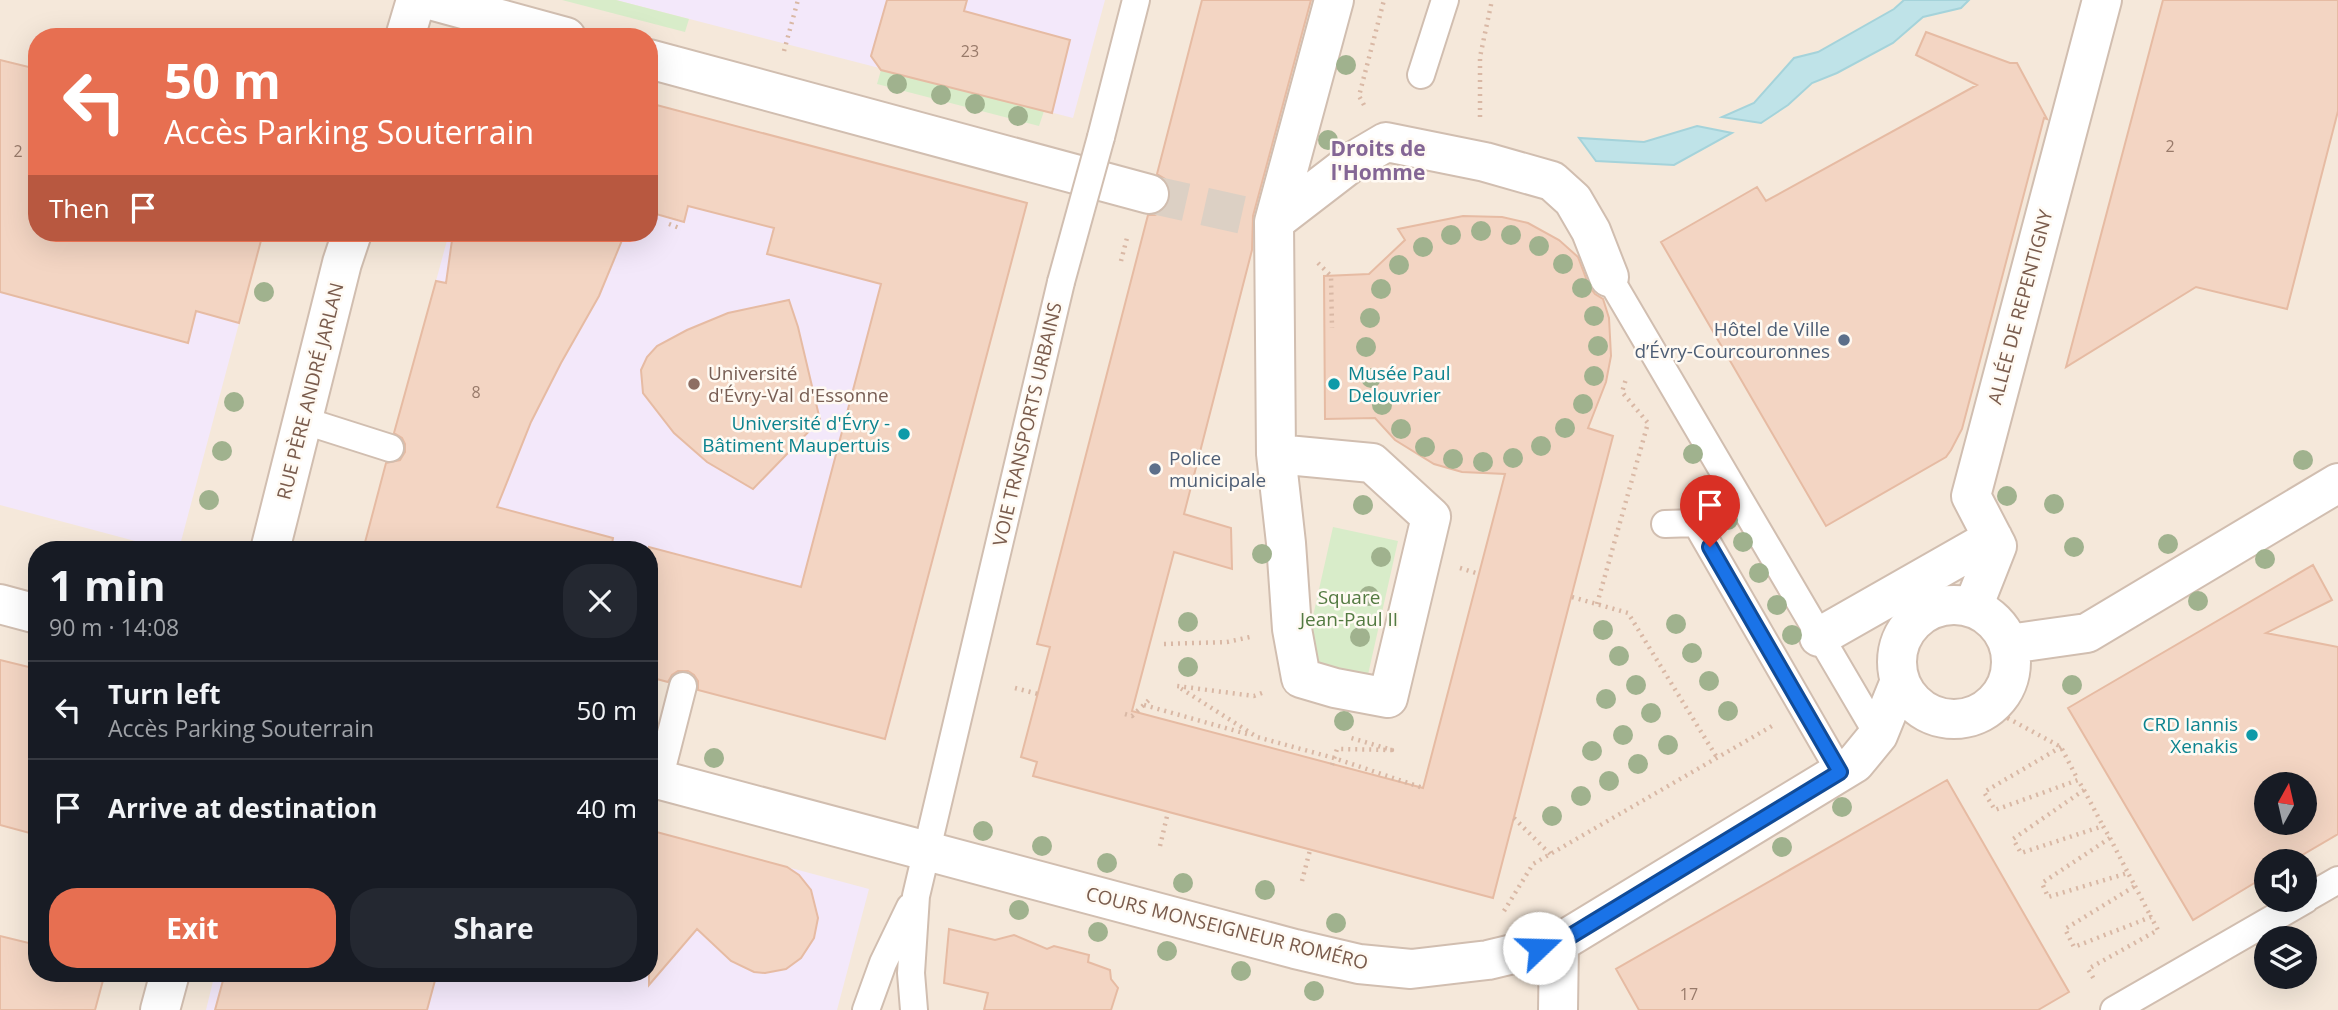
<!DOCTYPE html>
<meta charset="utf-8">
<style>
body{margin:0;font-family:"Open Sans",sans-serif;background:#242831;color:#f1f3f6;height:100vh;display:flex;flex-direction:column;font-size:26px;white-space:nowrap}
*{box-sizing:border-box;margin:0}
p{font-size:23px;color:#9ea1a6}
.icon{flex:none;width:38px;height:38px;fill:none;stroke:currentColor;stroke-width:2;stroke-linecap:round;stroke-linejoin:round}
.map{position:relative;flex:1;overflow:hidden}
.details{position:absolute;left:28px;top:541px;width:630px;height:441px;display:flex;flex-direction:column;background:#171b24;border-radius:28px;box-shadow:0 7px 28px #0002}
.details>*{flex:none}
.hud{position:absolute;left:28px;top:28px;width:630px;height:214px;border-radius:28px;box-shadow:0 7px 28px #0002;background:#e76f51;color:#fff;overflow:hidden}
.needle{width:46px;rotate:8deg}
.tools{position:absolute;left:2254px;top:772px;display:grid;gap:14px}
.tools a{display:grid;place-items:center;width:63px;height:63px;border-radius:50%;background:#171b24;box-shadow:0 7px 28px #0002;font-size:35px}
.pin{position:absolute;display:grid;place-items:center;width:60px;height:60px;color:#fff;margin:-72px -30px;border-radius:50% 50% 50% 0;rotate:-45deg;box-shadow:0 0 7px #0007}
.pin .icon{rotate:45deg}
.me{position:absolute;width:77px;margin:-38px;rotate:69deg;stroke-linejoin:round;filter:drop-shadow(0 0 5px #0008)}
.turn{display:flex;align-items:center;gap:24px;height:147px;padding:0 21px;font-size:32px}
.turn .icon{width:91px;height:91px;stroke-width:2.5}
.turn b{display:block;font-size:49px;line-height:60px}
.then{display:flex;align-items:center;height:66px;padding:0 21px;background:#0003;gap:14px;font-size:26px}
.round{display:grid;place-items:center;flex:none;width:74px;height:74px;border-radius:28px;background:#242831}
.head{display:flex;align-items:center;justify-content:space-between;height:119px;padding:0 21px}
h1{font-size:42px;font-weight:700;line-height:52px}
.primary-button{display:flex;gap:14px;margin-top:auto;padding:14px 21px}
.primary-button a{flex:1;height:80px;border-radius:28px;background:#e76f51;color:#fff;font-size:28px;font-weight:700;line-height:80px;text-align:center}
.primary-button a+a{background:#242831;color:#f1f3f6}
ul{padding:0;list-style:none}
li{display:flex;align-items:center;gap:21px;height:98px;padding:0 21px;border-top:2px solid #363941}
li div{flex:1}
li b{display:block;font-size:26px}
li em{font-style:normal}
.map>svg:first-child{display:block}
.residential{fill:#f5e8da;fill-rule:evenodd}
.education{fill:#f3e8fa}
.green{fill:#d8ecc9}
.water{fill:#bfe3e8;stroke:#a5d3da;stroke-width:2}
.building{fill:#f3d5c3;stroke:#e6bba3;stroke-width:2;fill-rule:evenodd}
.lines{fill:none;stroke-linecap:round;stroke-linejoin:round}
.pedestrian-tunnel{stroke:#dcd0c4;stroke-width:38;stroke-dasharray:38 19;stroke-linecap:butt}
.service-casing{stroke:#d1beb0;stroke-width:30}
.pedestrian-casing{stroke:#d1beb0;stroke-width:42}
.minor-casing{stroke:#d1beb0;stroke-width:42}
.path{stroke:#d9b8a5;stroke-width:4.5;stroke-dasharray:2 5;stroke-linecap:butt}
.service{stroke:#fff;stroke-width:26}
.pedestrian{stroke:#fff;stroke-width:38}
.minor{stroke:#fff;stroke-width:38}
.service-bridge-casing{stroke:#d1beb0;stroke-width:30;stroke-linecap:butt}
.service-bridge{stroke:#fff;stroke-width:26}
.tree{fill:#a0b28e}
.route-casing{stroke:#114b97;stroke-width:18}
.route{stroke:#1a73e8;stroke-width:12}
.service-dot{fill:#5c6f8a;stroke:#fffaf3;stroke-width:2.5}
.education-dot{fill:#8d6e63;stroke:#fffaf3;stroke-width:2.5}
.culture-dot{fill:#0f9aa8;stroke:#fffaf3;stroke-width:2.5}
.labels{text-anchor:middle;stroke-width:5;stroke-linejoin:round;paint-order:stroke}
.number-label{font-size:16px;fill:#987a6a}
.street-label{font-size:19px;fill:#7a5c4d;stroke:#fffaf3}
.service-label{font-size:19px;fill:#4e5e75;stroke:#fffaf3;text-anchor:end}
.education-label{font-size:19px;fill:#785e54;stroke:#fffaf3;text-anchor:start}
.culture-label{font-size:19px;fill:#0d838f;stroke:#fffaf3;text-anchor:end}
.park-label{font-size:19px;fill:#537a41;stroke:#fffaf3}
.neighbourhood-label{font-size:21px;font-weight:bold;fill:#846695;stroke:#fffaf3}
</style>
<div class="map">
<svg width="2338" height="1010" viewBox="0 0 2338 1010">
<rect width="100%" height="100%" fill="#fdf6ec"/>
<path class="residential" d="M 0,0 L 2338,0 L 2338,1010 L 0,1010 ZM 37,37 L 649,37 L 649,233 L 37,233 ZM 37,550 L 649,550 L 649,973 L 37,973 ZM 2266,784 L 2305,784 L 2305,822 L 2266,822 ZM 2266,861 L 2305,861 L 2305,900 L 2266,900 ZM 2266,938 L 2305,938 L 2305,976 L 2266,976 Z"/>
<path class="education" d="M 616,0 L 1105,0 L 1073,118 Z
M 0,60 L 37,69 L 37,233 L 263,233 L 179,549 L 165,549 L 0,505 Z
M 649,103 L 1027,203 L 886,739 L 649,677 L 649,550 L 363,550 L 449,233 L 649,233 Z
M 649,830 L 869,889 L 837,1010 L 206,1010 L 215,973 L 649,973 Z"/>
<path class="green" d="M 562,0 L 616,0 L 689,19 L 685,32 Z
M 881,70 L 1044,111 L 1039,126 L 877,84 Z
M 1333,527 L 1398,541 L 1365,688 L 1300,674 Z"/>
<path class="water" d="M 1904,0 L 1969,0 L 1961,8 L 1923,17 L 1893,43 L 1837,73 L 1812,83 L 1788,105 L 1761,123 L 1722,117 L 1754,103 L 1794,58 L 1818,52 L 1894,9 Z
M 1697,126 L 1732,133 L 1674,165 L 1596,161 L 1579,138 L 1644,142 Z"/>
<path class="building" d="M 887,0 L 967,0 L 964,11 L 1070,40 L 1052,113 L 881,70 L 871,56 Z
M 1202,0 L 1311,0 L 1253,216 L 1252,250 L 1184,514 L 1231,528 L 1232,569 L 1174,552 L 1132,711 L 1423,788 L 1505,474 L 1462,472 L 1434,464 L 1395,440 L 1375,418 L 1325,419 L 1324,276 L 1369,274 L 1405,240 L 1398,229 L 1463,216 L 1502,217 L 1528,223 L 1559,240 L 1578,257 L 1589,286 L 1595,294 L 1603,299 L 1609,318 L 1611,356 L 1606,382 L 1588,428 L 1613,436 L 1493,898 L 1033,776 L 1037,762 L 1021,757 L 1050,647 L 1037,644 L 1148,215 L 1155,215 L 1164,210 L 1170,199 L 1170,188 L 1165,179 L 1157,174 Z
M 2163,0 L 2338,0 L 2338,111 L 2287,309 L 2196,287 L 2066,367 Z
M 1926,32 L 2010,63 L 2017,63 L 2047,119 L 2044,118 L 1962,429 L 1951,450 L 1946,457 L 1826,526 L 1661,242 L 1757,187 L 1766,201 L 1977,85 L 1916,55 Z
M 0,60 L 37,69 L 37,233 L 263,233 L 239,323 L 196,311 L 188,343 L 0,292 Z
M 649,103 L 1027,203 L 885,739 L 698,690 L 698,681 L 694,675 L 688,671 L 678,671 L 672,675 L 668,682 L 649,677 L 649,547 L 801,587 L 881,284 L 767,254 L 774,228 L 688,206 L 684,222 L 649,212 Z
M 453,233 L 625,233 L 599,296 L 561,363 L 531,422 L 497,507 L 613,538 L 611,550 L 363,550 L 386,463 L 400,460 L 405,452 L 405,444 L 402,438 L 394,433 L 436,281 L 446,283 Z
M 789,300 L 798,327 L 820,420 L 753,489 L 707,462 L 674,433 L 643,393 L 641,370 L 647,357 L 657,346 L 687,330 L 728,313 Z
M 2313,565 L 2332,600 L 2266,633 L 2338,647 L 2338,834 L 2292,861 L 2266,861 L 2266,876 L 2193,920 L 2068,708 ZM 2266,784 L 2305,784 L 2305,822 L 2266,822 Z
M 0,660 L 37,669 L 37,835 L 0,825 Z
M 1947,780 L 2069,992 L 2038,1010 L 1639,1010 L 1616,969 Z
M 649,830 L 787,867 L 799,875 L 811,890 L 818,918 L 814,938 L 801,958 L 786,969 L 765,973 L 754,972 L 731,961 L 697,929 L 649,985 Z
M 949,929 L 995,940 L 1014,935 L 1047,949 L 1054,946 L 1089,955 L 1088,962 L 1110,970 L 1111,979 L 1118,988 L 1111,1010 L 984,1010 L 988,993 L 944,983 Z
M 0,936 L 37,945 L 37,973 L 105,973 L 95,1010 L 0,1010 Z
M 225,973 L 437,973 L 427,1010 L 215,1010 Z"/>
<g class="lines">
<path class="pedestrian-tunnel" d="M 1149,194 L 1274,222"/>
<defs>
<path id="service" d="M 1421,75 L 1445,0
M 1101,137 L 1136,0
M 1609,277 L 1878,735
M 302,420 L 390,448
M 1665,524 L 1696,523 L 1840,772
M 659,780 L 683,686
M 2305,899 L 2338,880
M 866,1010 L 883,963 L 910,907
M 914,1010 L 911,973 L 916,896 L 1061,282
M 2114,1010 L 2305,900"/>
<path id="pedestrian" d="M 430,0 L 566,37
M 649,59 L 1149,194
M 1274,222 L 1352,162 L 1386,142 L 1485,162 L 1552,181 L 1573,200 L 1591,231 L 1609,277
M 1276,454 L 1372,463 L 1431,517 L 1388,698 L 1335,688 L 1301,678 L 1292,629 L 1286,543 L 1276,454 L 1274,222 L 1334,0
M 1973,607 L 1997,546 L 1971,496 L 2102,0
M 1819,637 L 1993,538"/>
<path id="minor" d="M 405,37 L 416,0
M 270,550 L 342,263 L 352,233
M 0,604 L 37,614
M1897 662a57 57 0 1 1 114 0a57 57 0 1 1-114 0Z
M 2009,644 L 2087,633 L 2338,483
M 649,777 L 1295,949 L 1359,964 L 1411,969 L 1488,960 L 1559,943 L 1855,763 L 1878,735 L 1900,681
M 160,1010 L 170,973
M 1558,1010 L 1559,943"/>
</defs>
<use href="#service" class="service-casing"/>
<use href="#pedestrian" class="pedestrian-casing"/>
<use href="#minor" class="minor-casing"/>
<path class="path" d="M 784,51 L 798,0
M 1364,105 L 1359,96 L 1384,0
M 1480,117 L 1480,57 L 1492,0
M 669,224 L 682,229
M 1121,261 L 1128,234
M 1318,263 L 1331,276 L 1332,328
M 1460,568 L 1479,574
M 1572,597 L 1628,613 L 1716,756
M 1597,604 L 1648,423 L 1622,392 L 1626,379
M 1164,644 L 1227,642 L 1250,637
M 1015,688 L 1038,694
M 1262,693 L 1254,696 L 1177,686 L 1257,737 L 1334,758 L 1423,788
M 1144,705 L 1247,734
M 1989,708 L 2061,747 L 2078,780
M 1125,714 L 1132,716 L 1151,698
M 2061,747 L 1984,792 L 1995,810 L 2078,780 L 2084,790 L 2013,839 L 2021,853 L 2103,826 L 2110,838 L 2042,883 L 2048,897 L 2128,873 L 2135,886 L 2065,929 L 2074,947 L 2151,917 L 2158,930 L 2088,969 L 2095,981
M 1332,765 L 1337,749 L 1392,750 L 1348,737
M 2084,790 L 2103,826
M 1514,818 L 1550,854
M 2110,838 L 2128,873
M 1160,846 L 1168,812
M 1302,881 L 1310,850
M 2135,886 L 2151,917
M 1504,911 L 1533,864 L 1772,726"/>
<use href="#service" class="service"/>
<use href="#pedestrian" class="pedestrian"/>
<use href="#minor" class="minor"/>
<defs>
<path id="service-bridge" d="M 1061,282 L 1101,137"/>
</defs>
<use href="#service-bridge" class="service-bridge-casing"/>
<use href="#service-bridge" class="service-bridge"/>
</g>
<g class="tree">
<circle cx="1346" cy="65" r="10"/>
<circle cx="897" cy="84" r="10"/>
<circle cx="941" cy="95" r="10"/>
<circle cx="975" cy="104" r="10"/>
<circle cx="1018" cy="116" r="10"/>
<circle cx="1328" cy="140" r="10"/>
<circle cx="1481" cy="231" r="10"/>
<circle cx="1451" cy="235" r="10"/>
<circle cx="1511" cy="235" r="10"/>
<circle cx="1539" cy="246" r="10"/>
<circle cx="1423" cy="247" r="10"/>
<circle cx="1563" cy="264" r="10"/>
<circle cx="1399" cy="265" r="10"/>
<circle cx="1582" cy="288" r="10"/>
<circle cx="1381" cy="289" r="10"/>
<circle cx="264" cy="292" r="10"/>
<circle cx="1594" cy="316" r="10"/>
<circle cx="1370" cy="318" r="10"/>
<circle cx="1598" cy="346" r="10"/>
<circle cx="1366" cy="347" r="10"/>
<circle cx="1594" cy="376" r="10"/>
<circle cx="1371" cy="378" r="10"/>
<circle cx="234" cy="402" r="10"/>
<circle cx="1583" cy="404" r="10"/>
<circle cx="1382" cy="405" r="10"/>
<circle cx="1565" cy="428" r="10"/>
<circle cx="1401" cy="429" r="10"/>
<circle cx="1541" cy="446" r="10"/>
<circle cx="1425" cy="447" r="10"/>
<circle cx="222" cy="451" r="10"/>
<circle cx="1693" cy="454" r="10"/>
<circle cx="1513" cy="458" r="10"/>
<circle cx="1453" cy="459" r="10"/>
<circle cx="2303" cy="460" r="10"/>
<circle cx="1483" cy="462" r="10"/>
<circle cx="1708" cy="485" r="10"/>
<circle cx="2007" cy="496" r="10"/>
<circle cx="209" cy="500" r="10"/>
<circle cx="2054" cy="504" r="10"/>
<circle cx="1363" cy="505" r="10"/>
<circle cx="1728" cy="520" r="10"/>
<circle cx="1743" cy="542" r="10"/>
<circle cx="2168" cy="544" r="10"/>
<circle cx="2074" cy="547" r="10"/>
<circle cx="1262" cy="554" r="10"/>
<circle cx="1381" cy="557" r="10"/>
<circle cx="2265" cy="559" r="10"/>
<circle cx="1759" cy="573" r="10"/>
<circle cx="1369" cy="596" r="10"/>
<circle cx="2198" cy="601" r="10"/>
<circle cx="1777" cy="605" r="10"/>
<circle cx="1188" cy="622" r="10"/>
<circle cx="1676" cy="624" r="10"/>
<circle cx="1603" cy="630" r="10"/>
<circle cx="1792" cy="635" r="10"/>
<circle cx="1360" cy="637" r="10"/>
<circle cx="1692" cy="653" r="10"/>
<circle cx="1619" cy="656" r="10"/>
<circle cx="1188" cy="667" r="10"/>
<circle cx="1709" cy="681" r="10"/>
<circle cx="1636" cy="685" r="10"/>
<circle cx="2072" cy="685" r="10"/>
<circle cx="1606" cy="699" r="10"/>
<circle cx="1728" cy="711" r="10"/>
<circle cx="1651" cy="713" r="10"/>
<circle cx="1344" cy="721" r="10"/>
<circle cx="1623" cy="735" r="10"/>
<circle cx="1668" cy="745" r="10"/>
<circle cx="1592" cy="751" r="10"/>
<circle cx="714" cy="758" r="10"/>
<circle cx="1638" cy="764" r="10"/>
<circle cx="1609" cy="781" r="10"/>
<circle cx="1581" cy="796" r="10"/>
<circle cx="1842" cy="807" r="10"/>
<circle cx="1552" cy="816" r="10"/>
<circle cx="983" cy="831" r="10"/>
<circle cx="1042" cy="846" r="10"/>
<circle cx="1782" cy="847" r="10"/>
<circle cx="1107" cy="863" r="10"/>
<circle cx="1183" cy="883" r="10"/>
<circle cx="1265" cy="890" r="10"/>
<circle cx="1019" cy="910" r="10"/>
<circle cx="1336" cy="923" r="10"/>
<circle cx="1098" cy="932" r="10"/>
<circle cx="1167" cy="951" r="10"/>
<circle cx="1241" cy="971" r="10"/>
<circle cx="1314" cy="991" r="10"/>
</g>
<g class="lines">
<defs>
<path id="route" d="M 1539,948 L 1559,943 L 1840,772 L 1710,547"/>
</defs>
<use href="#route" class="route-casing"/>
<use href="#route" class="route"/>
</g>
<g class="service-dot">
<circle cx="1844" cy="340" r="7"/>
<circle cx="1155" cy="469" r="7"/>
</g>
<circle class="education-dot" cx="694" cy="384" r="7"/>
<g class="culture-dot">
<circle cx="1334" cy="384" r="7"/>
<circle cx="904" cy="434" r="7"/>
<circle cx="2252" cy="735" r="7"/>
</g>
<g class="labels">
<g class="number-label">
<text x="970" y="57">23</text>
<text x="2170" y="152">2</text>
<text x="18" y="157">2</text>
<text x="476" y="398">8</text>
<text x="1689" y="1000">17</text>
</g>
<g class="street-label">
<text transform="translate(2020 307) rotate(-75)" y="7">ALLÉE DE REPENTIGNY</text>
<text transform="translate(310 391) rotate(-76)" y="7">RUE PÈRE ANDRÉ JARLAN</text>
<text transform="translate(1027 424) rotate(-77)" y="7">VOIE TRANSPORTS URBAINS</text>
<text transform="translate(1227 928) rotate(14)" y="7">COURS MONSEIGNEUR ROMÉRO</text>
</g>
<g class="service-label">
<text x="1830" y="336">Hôtel de Ville<tspan x="1830" dy="22">d’Évry-Courcouronnes</tspan></text>
<text x="1169" y="465" text-anchor="start">Police<tspan x="1169" dy="22">municipale</tspan></text>
</g>
<g class="education-label">
<text x="708" y="380">Université<tspan x="708" dy="22">d'Évry-Val d'Essonne</tspan></text>
</g>
<g class="culture-label">
<text x="1348" y="380" text-anchor="start">Musée Paul<tspan x="1348" dy="22">Delouvrier</tspan></text>
<text x="890" y="430">Université d'Évry -<tspan x="890" dy="22">Bâtiment Maupertuis</tspan></text>
<text x="2238" y="731">CRD Iannis<tspan x="2238" dy="22">Xenakis</tspan></text>
</g>
<g class="park-label">
<text x="1349" y="604">Square<tspan x="1349" dy="22">Jean-Paul II</tspan></text>
</g>
<g class="neighbourhood-label">
<text x="1378" y="156">Droits de<tspan x="1378" dy="24">l'Homme</tspan></text>
</g>
</g>
</svg>
<div class="tools">
<a><svg class="needle" viewBox="-14 -14 28 28"><path d="M0-13l5 13h-10z" fill="#e53935"/><path d="M0 13l5-13h-10z" fill="#9ea1a6"/></svg></a>
<a><svg class="icon" aria-label="sound" viewBox="0 0 24 24"><path d="M4 9h4l5-4v14l-5-4H4zM17 9q2 3 0 6"/></svg></a>
<a><svg class="icon" aria-label="layers" viewBox="0 0 24 24"><path d="M12 4l9 5-9 5-9-5zM3 14l9 5 9-5"/></svg></a>
</div>
<div class="pin" style="left:1710px;top:547px;background:#d93025"><svg class="icon" aria-label="arrive" viewBox="0 0 24 24"><path d="M6 21V4h12l-3 4 3 4H6"/></svg></div>
<svg class="me" style="left:1539px;top:948px" viewBox="-20 -20 40 40"><circle r="19" fill="#fff"/><path d="M0-13L10 11 0 6-10 11z" fill="#1a73e8"/></svg>
<div class="hud">
<div class="turn"><svg class="icon" aria-label="left" viewBox="0 0 24 24"><path d="M17 20v-9H6M10 6l-5 5 5 5"/></svg><div><b>50 m</b>Accès Parking Souterrain</div></div>
<div class="then">Then<svg class="icon" aria-label="arrive" viewBox="0 0 24 24"><path d="M6 21V4h12l-3 4 3 4H6"/></svg></div>
</div>
<section class="details">
<div class="head"><div><h1>1 min</h1><p>90 m · 14:08</p></div><a class="round"><svg class="icon" aria-label="close" viewBox="0 0 24 24"><path d="M6 6l12 12M18 6L6 18"/></svg></a></div>
<ul>
<li><svg class="icon" aria-label="left" viewBox="0 0 24 24"><path d="M17 20v-9H6M10 6l-5 5 5 5"/></svg><div><b>Turn left</b><p>Accès Parking Souterrain</p></div><em>50 m</em></li>
<li><svg class="icon" aria-label="arrive" viewBox="0 0 24 24"><path d="M6 21V4h12l-3 4 3 4H6"/></svg><div><b>Arrive at destination</b></div><em>40 m</em></li>
</ul>
<div class="primary-button"><a>Exit</a><a>Share</a></div>
</section>
</div>
